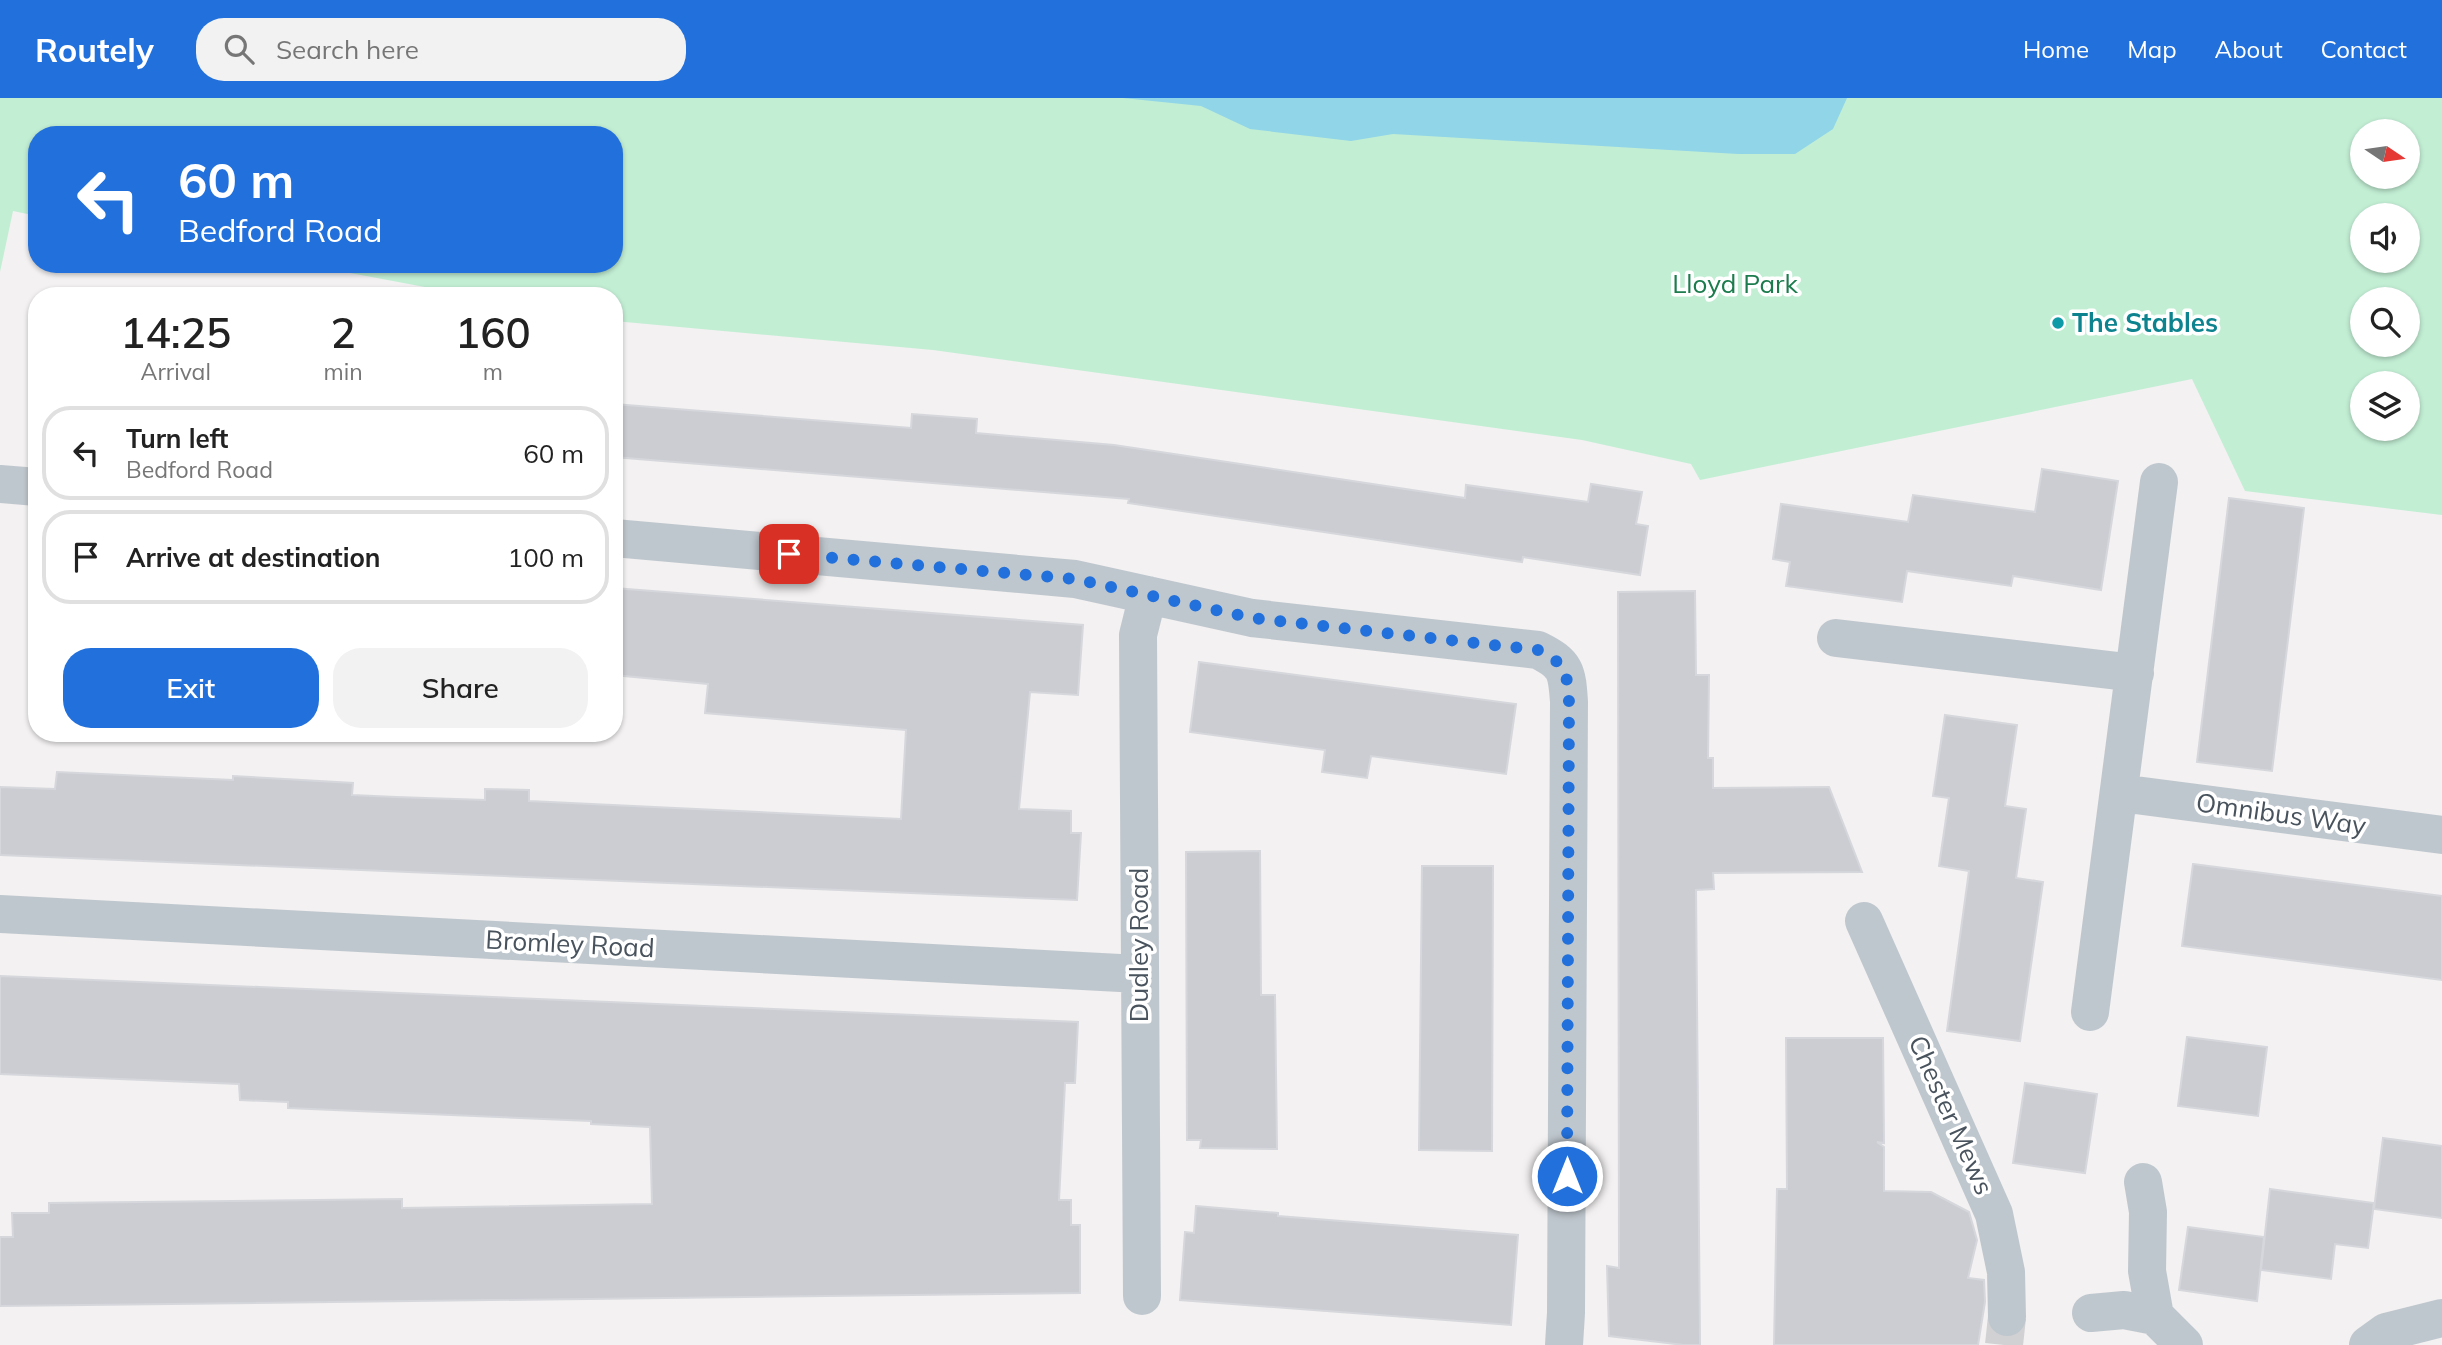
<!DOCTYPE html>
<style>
body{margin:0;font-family:Mulish,sans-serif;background:#f2f2f2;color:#222;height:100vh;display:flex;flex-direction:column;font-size:26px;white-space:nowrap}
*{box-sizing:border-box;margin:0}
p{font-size:23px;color:#767676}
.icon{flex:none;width:38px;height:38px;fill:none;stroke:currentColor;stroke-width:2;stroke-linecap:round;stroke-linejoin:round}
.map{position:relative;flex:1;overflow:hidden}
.side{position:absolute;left:28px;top:189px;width:595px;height:455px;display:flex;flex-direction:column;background:#fff;border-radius:28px;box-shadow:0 2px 5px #0004}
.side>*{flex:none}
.top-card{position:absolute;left:28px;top:28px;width:595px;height:147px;border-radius:28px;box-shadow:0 2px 5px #0004;background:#2270db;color:#fff;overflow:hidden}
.needle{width:46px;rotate:103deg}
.controls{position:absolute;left:2350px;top:21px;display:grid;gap:14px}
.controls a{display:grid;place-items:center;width:70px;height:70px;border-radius:50%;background:#fff;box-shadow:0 2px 5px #0004;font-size:35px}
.pin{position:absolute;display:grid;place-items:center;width:60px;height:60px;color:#fff;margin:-30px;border-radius:14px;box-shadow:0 4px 10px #0006}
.me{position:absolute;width:77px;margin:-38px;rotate:0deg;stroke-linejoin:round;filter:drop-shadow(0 0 5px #0008)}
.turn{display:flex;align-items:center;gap:24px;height:147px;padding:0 35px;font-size:32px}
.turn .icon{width:91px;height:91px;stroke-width:2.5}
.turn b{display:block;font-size:49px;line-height:60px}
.eta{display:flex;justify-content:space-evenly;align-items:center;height:119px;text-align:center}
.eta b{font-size:42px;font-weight:600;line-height:49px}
.action{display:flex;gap:14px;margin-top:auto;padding:14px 35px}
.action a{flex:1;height:80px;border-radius:28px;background:#2270db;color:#fff;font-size:28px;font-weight:600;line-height:80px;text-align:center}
.action a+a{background:#f2f2f2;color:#222}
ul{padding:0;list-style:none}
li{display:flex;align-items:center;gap:21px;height:94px;margin:0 14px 10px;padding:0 21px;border:4px solid #e0e0e0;border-radius:28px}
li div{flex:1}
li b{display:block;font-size:26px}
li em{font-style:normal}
header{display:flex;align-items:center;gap:42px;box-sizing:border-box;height:98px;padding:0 35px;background:#2270db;color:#fff}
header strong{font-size:33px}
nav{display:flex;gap:38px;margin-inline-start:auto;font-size:24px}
.search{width:490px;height:63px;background:#f2f2f2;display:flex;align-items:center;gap:18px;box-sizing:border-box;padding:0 24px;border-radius:28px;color:#767676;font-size:26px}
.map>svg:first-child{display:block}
.green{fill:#c2eed4;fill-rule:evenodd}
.water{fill:#91d5e8}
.building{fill:#cbcdd3;stroke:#d5d7dc;stroke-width:2}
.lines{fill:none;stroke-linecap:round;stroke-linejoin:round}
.minor-tunnel{stroke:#d1d1d3;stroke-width:38;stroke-dasharray:38 19;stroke-linecap:butt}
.minor{stroke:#bfc7ce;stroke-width:38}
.route{stroke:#2270db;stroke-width:12;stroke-dasharray:0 21.6}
.culture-dot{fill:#0f9aa8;stroke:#fff;stroke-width:2.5}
.labels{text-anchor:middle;stroke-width:7;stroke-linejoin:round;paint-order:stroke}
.park-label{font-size:26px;fill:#1c7c4e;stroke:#fff}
.culture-label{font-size:26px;font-weight:bold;fill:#0d838f;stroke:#fff;text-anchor:start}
.street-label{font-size:26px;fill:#49535d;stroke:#fff}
</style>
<header>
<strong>Routely</strong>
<div class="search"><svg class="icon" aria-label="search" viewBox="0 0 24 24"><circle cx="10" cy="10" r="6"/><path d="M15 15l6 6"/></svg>Search here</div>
<nav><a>Home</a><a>Map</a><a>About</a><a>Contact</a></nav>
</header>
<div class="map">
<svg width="2442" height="1247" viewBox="0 0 2442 1247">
<rect width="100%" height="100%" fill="#f3f1f1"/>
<path class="green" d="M 0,0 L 2442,0 L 2442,417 L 2245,393 L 2192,281 L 1700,382 L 1691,366 L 1582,342 L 933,252 L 614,223 L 614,198 L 473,198 L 302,166 L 614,166 L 614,37 L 37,37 L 37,118 L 13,113 L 0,174 ZM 2362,33 L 2408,33 L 2408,79 L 2362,79 ZM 2362,117 L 2408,117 L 2408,163 L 2362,163 ZM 2362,201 L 2408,201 L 2408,247 L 2362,247 ZM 2362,285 L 2408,285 L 2408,331 L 2362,331 Z"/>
<path class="water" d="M 1123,0 L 1847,0 L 1833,31 L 1795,56 L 1738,56 L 1393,36 L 1351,43 L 1250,31 L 1201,8 Z"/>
<path class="building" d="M 614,306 L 911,330 L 912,316 L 977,321 L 976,335 L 1114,347 L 1465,400 L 1466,387 L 1588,404 L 1591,386 L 1642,394 L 1636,426 L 1648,428 L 1640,477 L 1523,459 L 1522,464 L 1391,444 L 1128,405 L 1129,401 L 614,359 Z
M 2042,371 L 2118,383 L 2101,492 L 2013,478 L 2011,488 L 1907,473 L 1902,504 L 1786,488 L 1790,464 L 1773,461 L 1781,406 L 1908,424 L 1913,397 L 2035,414 Z
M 2229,400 L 2304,410 L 2272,673 L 2197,664 Z
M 614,490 L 1083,527 L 1078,597 L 1030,594 L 1019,711 L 1071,713 L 1071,735 L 1081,735 L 1077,802 L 0,757 L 0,689 L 55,691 L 57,674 L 233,682 L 233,678 L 353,685 L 352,697 L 396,699 L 485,702 L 485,691 L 529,692 L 529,703 L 901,721 L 906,632 L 705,615 L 708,586 L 614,577 Z
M 1695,493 L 1696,577 L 1709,577 L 1708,660 L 1713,660 L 1713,690 L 1829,689 L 1862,774 L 1713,775 L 1714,791 L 1696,792 L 1700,1247 L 1684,1247 L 1609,1238 L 1607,1168 L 1619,1170 L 1618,494 Z
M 1199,564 L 1516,606 L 1506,676 L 1371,658 L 1367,680 L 1322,674 L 1325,652 L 1190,634 Z
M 1945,617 L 2017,627 L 2005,708 L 2026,711 L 2016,780 L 2043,784 L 2020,943 L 1947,933 L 1969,773 L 1939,768 L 1949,700 L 1933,698 Z
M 1260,753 L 1261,897 L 1275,897 L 1277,1051 L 1200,1050 L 1201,1042 L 1187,1042 L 1186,754 Z
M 2193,766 L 2442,798 L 2442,882 L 2182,848 Z
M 1422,768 L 1493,768 L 1492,1053 L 1419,1052 Z
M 0,878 L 1078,924 L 1075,985 L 1065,985 L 1059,1102 L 1071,1102 L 1071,1127 L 1080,1127 L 1080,1195 L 0,1208 L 0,1139 L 13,1139 L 12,1115 L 49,1115 L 49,1105 L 402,1101 L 402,1110 L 652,1106 L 650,1029 L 591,1026 L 591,1023 L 288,1010 L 288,1004 L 240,1002 L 239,986 L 0,976 Z
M 2187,939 L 2267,949 L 2258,1018 L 2178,1008 Z
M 1786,940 L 1883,940 L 1884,1045 L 1877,1044 L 1884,1049 L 1884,1093 L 1931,1094 L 1969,1114 L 1977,1142 L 1968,1180 L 1984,1182 L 1985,1204 L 1978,1247 L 1774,1247 L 1777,1091 L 1787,1091 Z
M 2025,985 L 2097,996 L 2085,1075 L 2013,1065 Z
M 2383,1040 L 2442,1048 L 2442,1120 L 2374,1111 Z
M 2270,1091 L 2374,1105 L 2368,1150 L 2335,1146 L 2331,1181 L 2261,1172 Z
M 1196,1108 L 1278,1115 L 1278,1118 L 1518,1137 L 1511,1227 L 1180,1202 L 1185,1134 L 1194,1135 Z
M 2188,1129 L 2264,1139 L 2257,1203 L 2179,1192 Z"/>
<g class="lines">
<path class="minor-tunnel" d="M 2004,1247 L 2007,1219"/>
<path class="minor" d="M 0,386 L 37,389
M 614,440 L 1075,481 L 1252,520 L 1538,552 C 1566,566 1567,573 1569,604 L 1566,1215 L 1564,1247
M 1836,540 L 2135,575
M 2120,695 L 2442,737
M 0,816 L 1139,876
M 1864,823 L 1994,1116 L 2006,1174 L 2007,1219
M 2090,914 L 2159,384
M 2143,1084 L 2148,1114 L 2147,1173 L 2155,1218 L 2184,1247
M 1142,1198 L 1138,537 L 1148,497
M 2091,1215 L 2124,1212 L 2155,1218
M 2368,1247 L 2386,1234 L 2442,1220"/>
</g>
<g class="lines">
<path class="route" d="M 789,456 L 1075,481 L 1252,520 L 1538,552 C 1566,566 1567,573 1569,604 L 1567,1078"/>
</g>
<circle class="culture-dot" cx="2058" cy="225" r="7"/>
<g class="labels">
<g class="park-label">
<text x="1735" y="195">Lloyd Park</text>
</g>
<g class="culture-label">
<text x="2072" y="234">The Stables</text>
</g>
<g class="street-label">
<text transform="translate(2281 716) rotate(8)" y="9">Omnibus Way</text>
<text transform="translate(570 846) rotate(3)" y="9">Bromley Road</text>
<text transform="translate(1139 847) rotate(-90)" y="9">Dudley Road</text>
<text transform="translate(1951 1017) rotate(66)" y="9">Chester Mews</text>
</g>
</g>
</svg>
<div class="controls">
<a><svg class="needle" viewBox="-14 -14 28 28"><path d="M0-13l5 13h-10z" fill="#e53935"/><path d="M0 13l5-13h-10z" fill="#767676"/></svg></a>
<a><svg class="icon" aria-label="sound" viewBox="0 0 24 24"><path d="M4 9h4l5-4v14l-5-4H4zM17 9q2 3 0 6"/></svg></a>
<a><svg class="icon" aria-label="search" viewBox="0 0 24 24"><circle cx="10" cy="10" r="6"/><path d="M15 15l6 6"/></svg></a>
<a><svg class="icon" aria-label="layers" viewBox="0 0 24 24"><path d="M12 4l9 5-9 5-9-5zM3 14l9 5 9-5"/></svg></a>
</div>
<div class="pin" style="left:789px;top:456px;background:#d93025"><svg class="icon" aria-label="arrive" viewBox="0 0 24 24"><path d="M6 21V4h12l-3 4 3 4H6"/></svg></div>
<svg class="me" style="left:1567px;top:1078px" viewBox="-20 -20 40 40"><circle r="17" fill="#2270db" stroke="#fff" stroke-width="3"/><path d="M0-11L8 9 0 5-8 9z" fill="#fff"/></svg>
<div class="top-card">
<div class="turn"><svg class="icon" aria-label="left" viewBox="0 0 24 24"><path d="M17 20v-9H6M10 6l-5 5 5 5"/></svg><div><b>60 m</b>Bedford Road</div></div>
</div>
<section class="side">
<div class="eta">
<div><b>14:25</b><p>Arrival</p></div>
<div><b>2</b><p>min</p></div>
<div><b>160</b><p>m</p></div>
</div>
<ul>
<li><svg class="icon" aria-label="left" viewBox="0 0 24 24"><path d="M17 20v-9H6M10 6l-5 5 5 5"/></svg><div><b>Turn left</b><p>Bedford Road</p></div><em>60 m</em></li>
<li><svg class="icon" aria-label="arrive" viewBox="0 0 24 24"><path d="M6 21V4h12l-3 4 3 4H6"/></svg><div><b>Arrive at destination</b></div><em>100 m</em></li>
</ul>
<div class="action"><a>Exit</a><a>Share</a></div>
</section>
</div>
